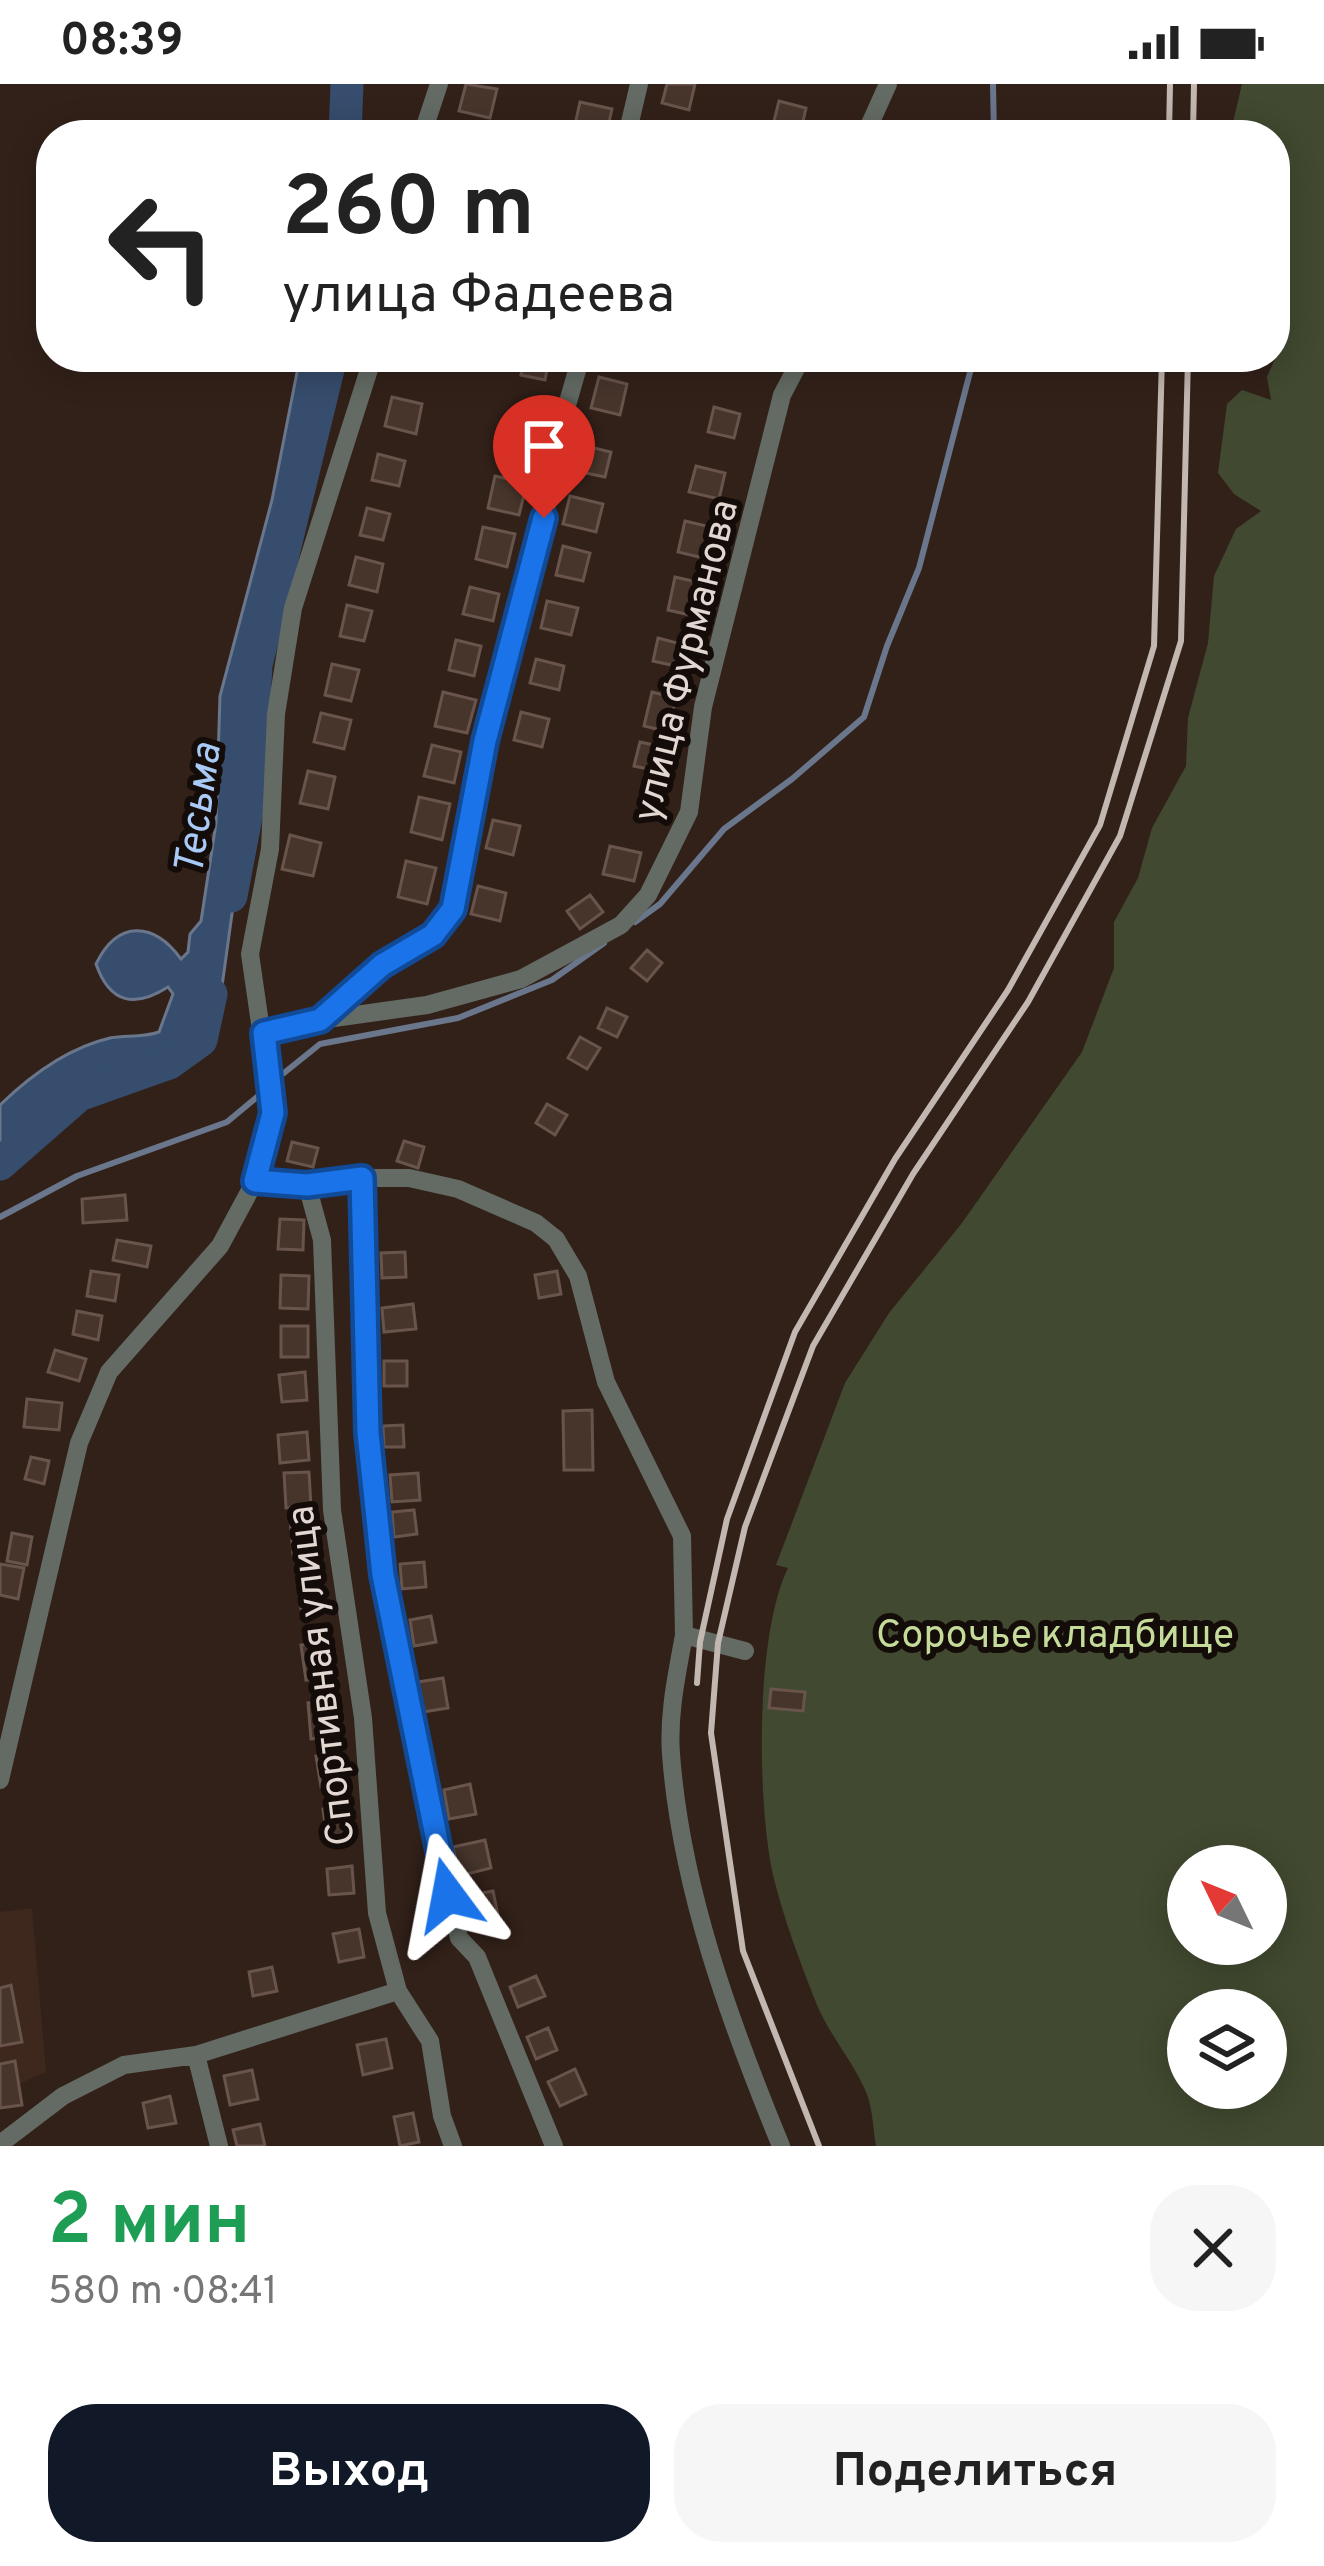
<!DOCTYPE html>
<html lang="ru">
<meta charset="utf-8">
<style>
body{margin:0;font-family:Overpass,sans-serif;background:#f6f6f6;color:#222;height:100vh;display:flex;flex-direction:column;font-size:45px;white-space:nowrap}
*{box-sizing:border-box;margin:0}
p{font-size:39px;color:#767676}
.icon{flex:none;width:66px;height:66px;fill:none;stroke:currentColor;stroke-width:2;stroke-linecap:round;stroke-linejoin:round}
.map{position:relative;height:2062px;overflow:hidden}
.drawer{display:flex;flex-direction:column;background:#fff;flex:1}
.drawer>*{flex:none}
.top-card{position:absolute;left:36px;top:36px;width:1254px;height:252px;border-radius:48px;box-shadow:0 6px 30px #0003;background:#fff;color:#222;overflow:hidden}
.needle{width:78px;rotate:313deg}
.fabs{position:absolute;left:1167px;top:1761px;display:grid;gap:24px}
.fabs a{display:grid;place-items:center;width:120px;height:120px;border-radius:50%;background:#fff;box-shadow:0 6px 30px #0003;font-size:60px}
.pin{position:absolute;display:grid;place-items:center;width:102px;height:102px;color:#fff;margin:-123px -51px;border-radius:50% 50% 50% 0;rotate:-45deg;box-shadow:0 0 12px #0007}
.pin .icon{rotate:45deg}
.me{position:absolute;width:132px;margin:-66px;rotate:347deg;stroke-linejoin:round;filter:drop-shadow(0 0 9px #0008)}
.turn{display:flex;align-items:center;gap:42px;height:252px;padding:0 48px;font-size:54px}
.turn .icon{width:156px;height:156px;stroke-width:2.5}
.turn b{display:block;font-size:84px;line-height:102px}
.round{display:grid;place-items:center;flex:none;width:126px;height:126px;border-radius:48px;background:#f6f6f6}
.head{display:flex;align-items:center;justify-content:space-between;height:204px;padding:0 48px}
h1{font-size:72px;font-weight:700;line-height:90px;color:#1e9e55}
.cta{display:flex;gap:24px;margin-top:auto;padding:24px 48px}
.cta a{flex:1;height:138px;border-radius:48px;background:#111827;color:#fff;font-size:48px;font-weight:700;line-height:138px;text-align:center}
.cta a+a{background:#f6f6f6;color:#222}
.status{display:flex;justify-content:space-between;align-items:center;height:84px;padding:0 60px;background:#fff;direction:ltr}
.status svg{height:33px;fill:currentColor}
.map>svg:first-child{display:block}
.built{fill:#3e281d}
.green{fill:#414a30;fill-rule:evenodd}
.water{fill:#364d6d;stroke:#6a768b;stroke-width:3}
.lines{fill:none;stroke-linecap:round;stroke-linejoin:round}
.stream{stroke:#6a768b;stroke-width:6}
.river{stroke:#364d6d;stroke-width:33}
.building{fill:#47352c;stroke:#68544b;stroke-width:3}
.minor{stroke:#646b64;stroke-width:18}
.rail{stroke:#c3b7b1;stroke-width:6}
.route-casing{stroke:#114b97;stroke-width:30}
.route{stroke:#1a73e8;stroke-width:21}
.labels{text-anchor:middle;stroke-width:12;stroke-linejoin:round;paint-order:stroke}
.street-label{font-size:39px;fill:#e2d7d1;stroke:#140c09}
.park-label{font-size:39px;fill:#c4db99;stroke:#140c09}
.water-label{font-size:42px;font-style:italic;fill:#a9caf7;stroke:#140c09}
</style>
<div class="status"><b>08:39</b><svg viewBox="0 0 49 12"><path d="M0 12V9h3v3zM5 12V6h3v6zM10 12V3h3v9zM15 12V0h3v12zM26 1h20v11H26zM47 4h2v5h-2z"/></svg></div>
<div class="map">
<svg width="1324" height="2062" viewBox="0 0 1324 2062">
<rect width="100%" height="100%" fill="#322119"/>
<path class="built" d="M 32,1824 L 46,1988 L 19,2000 L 22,2021 L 0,2024 L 0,1828 Z"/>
<path class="green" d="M 1242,0 L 1324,0 L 1324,2062 L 876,2062 C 873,2045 873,2024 866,2008 C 853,1977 830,1952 817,1921 C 800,1878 784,1836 773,1791 C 757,1718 755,1551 788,1484 L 776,1481 L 845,1299 L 889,1229 L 962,1139 L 1082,968 L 1114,884 L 1114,838 L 1138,794 L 1152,744 L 1186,682 L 1188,634 L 1208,559 L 1214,492 L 1236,445 L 1261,427 L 1234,410 L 1218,389 L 1227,320 L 1242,306 L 1271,316 L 1267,293 L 1285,252 L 1275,224 L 1275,51 L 1230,51 ZM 1188,1782 L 1266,1782 L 1266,1860 L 1188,1860 ZM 1188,1926 L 1266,1926 L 1266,2004 L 1188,2004 Z"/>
<path class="water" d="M 300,273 L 333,273 L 253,584 L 239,779 L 219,924 L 207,947 L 175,971 L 119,982 L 73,1002 L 0,1066 L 0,1021 C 31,991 67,964 110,954 C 126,951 142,954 159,948 L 173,910 L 168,903 C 135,924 110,920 96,880 C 118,835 154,838 181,875 L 188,868 L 190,850 L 201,837 L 216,739 L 220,612 L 272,416 Z"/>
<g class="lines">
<path class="stream" d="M 993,0 L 994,51
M 635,838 L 660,820 L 724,745 L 792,695 L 864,633 L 887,562 L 919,484 L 974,273
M 279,993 L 320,960 L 458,934 L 552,896 L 604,859
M 0,1133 L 77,1092 L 227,1038 L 257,1013"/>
<path class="river" d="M 345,51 L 347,0
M 231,812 L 248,722 L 256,581 L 331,273
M 0,1080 L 79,1011 L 169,979 L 201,956 L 211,910"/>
</g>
<path class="building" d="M 466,0 L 497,5 L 490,34 L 459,27 Z
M 667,0 L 695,0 L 689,26 L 662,19 Z
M 779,17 L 806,24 L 800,51 L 772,45 Z
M 580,18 L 612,25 L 606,51 L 573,50 Z
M 525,273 L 549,275 L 545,296 L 521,291 Z
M 599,293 L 627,300 L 620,331 L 591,324 Z
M 392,313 L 422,320 L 416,350 L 385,342 Z
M 714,323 L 740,330 L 734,354 L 708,348 Z
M 512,329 L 544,336 L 536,370 L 504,362 Z
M 582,361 L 611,368 L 605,393 L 576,387 Z
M 378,370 L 405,377 L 399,402 L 372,396 Z
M 696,382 L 725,389 L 719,415 L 689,408 Z
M 495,392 L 527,399 L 519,431 L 488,424 Z
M 570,412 L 603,420 L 596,448 L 563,440 Z
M 367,424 L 390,430 L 383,456 L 360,451 Z
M 685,437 L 715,444 L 707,475 L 678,468 Z
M 483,443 L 515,450 L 507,483 L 476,475 Z
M 563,462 L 590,469 L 583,497 L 556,491 Z
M 356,473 L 383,480 L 377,508 L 349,501 Z
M 675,493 L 701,499 L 694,532 L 668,526 Z
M 470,503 L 499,510 L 493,537 L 463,530 Z
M 547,517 L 578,524 L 571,551 L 541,544 Z
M 347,521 L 372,527 L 364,557 L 340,552 Z
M 658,554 L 685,561 L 680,583 L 653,577 Z
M 456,556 L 481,562 L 474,592 L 449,586 Z
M 536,575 L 564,582 L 559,606 L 530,599 Z
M 332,580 L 359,586 L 351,617 L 325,611 Z
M 443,608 L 476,616 L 467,649 L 435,642 Z
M 652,608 L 676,614 L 668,648 L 644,642 Z
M 521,628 L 549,635 L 542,663 L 514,656 Z
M 321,629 L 351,636 L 344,665 L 314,658 Z
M 640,658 L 663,663 L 657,687 L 634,682 Z
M 432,661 L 461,668 L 454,699 L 424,692 Z
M 308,687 L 335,693 L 328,725 L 300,719 Z
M 419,713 L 450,720 L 442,756 L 411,748 Z
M 493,736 L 520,742 L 513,771 L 486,764 Z
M 290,751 L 321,759 L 313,792 L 282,785 Z
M 610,762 L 641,769 L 634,797 L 603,790 Z
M 406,777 L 436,784 L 427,820 L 398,813 Z
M 478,802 L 506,809 L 500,837 L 471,830 Z
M 590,811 L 603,828 L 580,845 L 567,827 Z
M 647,866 L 662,879 L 647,897 L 631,884 Z
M 607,924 L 627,933 L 617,953 L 598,944 Z
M 580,953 L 600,964 L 587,985 L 568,974 Z
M 547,1020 L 567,1031 L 555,1051 L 536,1039 Z
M 404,1057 L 424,1063 L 418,1084 L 397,1077 Z
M 292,1058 L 318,1064 L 313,1083 L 287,1077 Z
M 125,1111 L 127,1136 L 83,1139 L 82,1115 Z
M 280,1135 L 304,1136 L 303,1166 L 278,1165 Z
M 117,1156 L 151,1162 L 147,1183 L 113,1176 Z
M 405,1168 L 406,1193 L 382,1194 L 381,1169 Z
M 91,1187 L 119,1191 L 115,1217 L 87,1212 Z
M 557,1187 L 561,1210 L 539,1214 L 535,1191 Z
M 281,1191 L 309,1192 L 308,1225 L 280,1224 Z
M 413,1220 L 416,1245 L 384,1248 L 382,1224 Z
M 77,1227 L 102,1232 L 98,1256 L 73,1250 Z
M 281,1242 L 308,1242 L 308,1273 L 281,1273 Z
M 55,1266 L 86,1275 L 79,1297 L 48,1288 Z
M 384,1277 L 407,1277 L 407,1302 L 384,1302 Z
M 305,1288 L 307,1316 L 282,1318 L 279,1291 Z
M 27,1315 L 62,1319 L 59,1346 L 24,1343 Z
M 592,1326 L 593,1386 L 564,1386 L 563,1327 Z
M 403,1341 L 404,1363 L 384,1363 L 383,1342 Z
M 307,1348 L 309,1376 L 280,1379 L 278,1351 Z
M 31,1373 L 49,1377 L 44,1400 L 25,1395 Z
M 309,1388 L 311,1422 L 286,1424 L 284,1389 Z
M 418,1389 L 420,1416 L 392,1418 L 390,1391 Z
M 414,1426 L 417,1450 L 394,1453 L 392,1428 Z
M 316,1432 L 319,1469 L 293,1471 L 290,1434 Z
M 12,1449 L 32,1453 L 27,1481 L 7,1477 Z
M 424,1478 L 426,1503 L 402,1505 L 400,1480 Z
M 0,1480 L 24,1484 L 18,1515 L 0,1511 Z
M 321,1492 L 322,1524 L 301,1525 L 300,1493 Z
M 431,1532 L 436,1558 L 414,1562 L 410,1536 Z
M 326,1558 L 330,1593 L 306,1596 L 301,1561 Z
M 443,1594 L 448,1624 L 423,1628 L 418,1598 Z
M 771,1605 L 805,1608 L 803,1627 L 769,1624 Z
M 333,1617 L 336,1653 L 311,1655 L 308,1619 Z
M 340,1668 L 345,1699 L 321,1703 L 316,1672 Z
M 470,1700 L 476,1730 L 449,1735 L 444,1706 Z
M 348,1722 L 352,1752 L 327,1755 L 323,1725 Z
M 485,1756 L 491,1784 L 459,1792 L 453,1763 Z
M 352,1782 L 354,1809 L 329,1811 L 327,1785 Z
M 493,1807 L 499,1836 L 476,1840 L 471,1811 Z
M 359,1845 L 364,1873 L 339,1878 L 333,1850 Z
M 272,1883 L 277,1907 L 253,1912 L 249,1888 Z
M 536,1892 L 545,1912 L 518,1923 L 510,1903 Z
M 11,1901 L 22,1958 L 0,1962 L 0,1904 Z
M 548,1944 L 557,1966 L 536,1975 L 527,1953 Z
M 386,1955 L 392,1984 L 363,1991 L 357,1961 Z
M 15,1977 L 22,2021 L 0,2024 L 0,1980 Z
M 575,1985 L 586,2010 L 560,2022 L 548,1998 Z
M 252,1986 L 258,2015 L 230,2021 L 224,1992 Z
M 170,2012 L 176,2039 L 148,2044 L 143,2019 Z
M 413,2029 L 419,2058 L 400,2062 L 394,2033 Z
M 260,2040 L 265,2062 L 237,2062 L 233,2046 Z"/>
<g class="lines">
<path class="minor" d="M 422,51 L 439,0
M 627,51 L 639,0
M 865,51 L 888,0
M 320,936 L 427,921 L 521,895 L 621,841 L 648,811 L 689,728 L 703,623 L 782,311 L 802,273
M 264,949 L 320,936 L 382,881 L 433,851 L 453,825 L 485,657 L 516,552 L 545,434 L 554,366 L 581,273
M 255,1097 L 307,1101 L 362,1094
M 307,1101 L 322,1156 L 332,1426 L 363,1634 L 377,1829 L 398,1907 L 430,1957 L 442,2032 L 453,2062
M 684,1551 C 677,1590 668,1630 671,1670 C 681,1805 730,1938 781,2062
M 0,1696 L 79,1359 L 109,1288 L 220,1162 L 255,1097 L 273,1029 L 250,870 L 270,765 L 276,630 L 293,524 L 373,273
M 196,1971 L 219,2062
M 0,2060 L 63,2012 L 124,1981 L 196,1971 L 398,1907
M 554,2062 L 477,1873 L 459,1854 L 438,1769 L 383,1491 L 367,1349 L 362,1094 L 409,1094 L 458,1105 L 536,1139 L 556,1155 L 578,1192 L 606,1298 L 682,1452 L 684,1551 L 745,1567"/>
<path class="rail" d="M 1169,51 L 1170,0
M 1193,51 L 1194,0
M 697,1599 L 700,1558 L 727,1435 L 795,1248 L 895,1075 L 1008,906 L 1100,741 L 1154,562 L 1162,273
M 819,2062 L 743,1867 L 711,1649 L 718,1559 L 745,1443 L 813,1262 L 913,1090 L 1028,918 L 1120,752 L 1181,557 L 1188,273"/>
</g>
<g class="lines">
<defs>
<path id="route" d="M 448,1811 L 383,1491 L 368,1349 L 362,1094 L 307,1101 L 255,1097 L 273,1029 L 264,949 L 320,936 L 382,881 L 433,851 L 453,825 L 485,657 L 544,434"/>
</defs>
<use href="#route" class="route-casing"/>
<use href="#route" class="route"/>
</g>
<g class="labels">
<g class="street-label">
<text transform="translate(684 576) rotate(-76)" y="14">улица Фурманова</text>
<text transform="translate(319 1592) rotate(-97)" y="14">Спортивная улица</text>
</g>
<g class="park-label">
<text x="1055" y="1563">Сорочье кладбище</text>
</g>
<g class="water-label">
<text transform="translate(196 725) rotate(-82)" y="15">Тесьма</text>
</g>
</g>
</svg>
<div class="fabs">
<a><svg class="needle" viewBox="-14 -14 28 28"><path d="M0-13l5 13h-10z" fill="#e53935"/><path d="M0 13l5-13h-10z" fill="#767676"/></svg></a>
<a><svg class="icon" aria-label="layers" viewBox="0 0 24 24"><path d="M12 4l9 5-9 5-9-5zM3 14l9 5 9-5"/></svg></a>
</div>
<div class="pin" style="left:544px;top:434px;background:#d93025"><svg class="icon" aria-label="arrive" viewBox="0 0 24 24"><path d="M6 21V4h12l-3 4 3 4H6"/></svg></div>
<svg class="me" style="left:448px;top:1811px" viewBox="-20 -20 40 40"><path d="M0-17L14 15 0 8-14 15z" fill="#1a73e8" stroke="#fff" stroke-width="4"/></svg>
<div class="top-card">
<div class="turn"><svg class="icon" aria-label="left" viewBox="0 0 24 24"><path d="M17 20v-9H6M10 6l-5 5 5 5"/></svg><div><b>260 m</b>улица Фадеева</div></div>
</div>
</div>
<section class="drawer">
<div class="head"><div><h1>2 мин</h1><p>580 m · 08:41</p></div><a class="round"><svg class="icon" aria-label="close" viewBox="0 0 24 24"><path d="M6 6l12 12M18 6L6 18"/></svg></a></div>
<div class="cta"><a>Выход</a><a>Поделиться</a></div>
</section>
